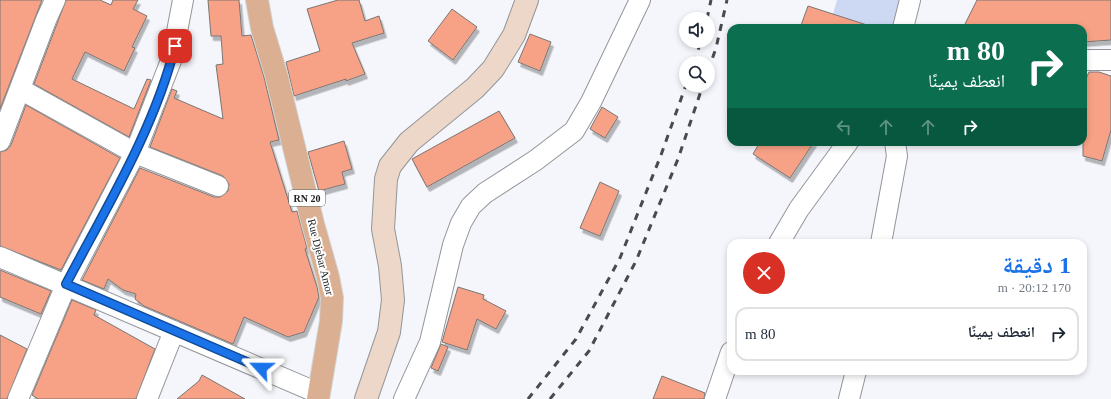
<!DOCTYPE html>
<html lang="ar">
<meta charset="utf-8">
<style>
body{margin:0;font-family:"Times New Roman","Noto Naskh Arabic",serif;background:#f6f6f7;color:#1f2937;direction:rtl;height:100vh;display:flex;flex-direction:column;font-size:15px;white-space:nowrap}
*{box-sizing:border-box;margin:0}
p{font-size:13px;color:#747a83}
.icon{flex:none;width:22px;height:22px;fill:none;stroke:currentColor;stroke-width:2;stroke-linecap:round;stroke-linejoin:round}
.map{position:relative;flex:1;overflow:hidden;direction:ltr}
.sheet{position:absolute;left:727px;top:239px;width:360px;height:136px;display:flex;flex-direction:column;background:#fff;border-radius:12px;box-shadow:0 2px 6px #0003;direction:rtl}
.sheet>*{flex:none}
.banner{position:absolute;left:727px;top:24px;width:360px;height:122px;border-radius:12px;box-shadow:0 2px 6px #0003;direction:rtl;background:#0b6e4f;color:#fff;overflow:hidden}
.tools{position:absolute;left:679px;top:12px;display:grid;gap:8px}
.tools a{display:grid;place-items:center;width:36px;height:36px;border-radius:50%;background:#fff;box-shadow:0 2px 6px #0003;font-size:20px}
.pin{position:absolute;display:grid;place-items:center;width:34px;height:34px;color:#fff;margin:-17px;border-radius:8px;box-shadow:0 2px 6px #0006}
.me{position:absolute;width:44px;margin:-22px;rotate:294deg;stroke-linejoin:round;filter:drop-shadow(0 0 3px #0008)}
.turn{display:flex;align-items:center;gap:14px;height:84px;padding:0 16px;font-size:18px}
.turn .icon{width:52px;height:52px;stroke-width:2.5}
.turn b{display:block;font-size:28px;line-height:34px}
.lanes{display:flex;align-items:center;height:38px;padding:0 16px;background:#0003;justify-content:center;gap:20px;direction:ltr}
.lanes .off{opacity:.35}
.round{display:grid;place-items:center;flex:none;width:42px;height:42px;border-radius:21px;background:#f6f6f7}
.headline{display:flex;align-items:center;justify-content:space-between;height:68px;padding:0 16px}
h1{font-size:24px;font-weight:700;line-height:30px;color:#1a73e8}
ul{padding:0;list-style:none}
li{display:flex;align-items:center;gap:12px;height:54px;margin:0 8px 6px;padding:0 8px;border:2px solid #e0e1e3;border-radius:12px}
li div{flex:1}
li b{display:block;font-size:15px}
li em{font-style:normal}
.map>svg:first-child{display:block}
.green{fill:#cdd8f3}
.building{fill:#f7a286;stroke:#7a7573;filter:url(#shadow)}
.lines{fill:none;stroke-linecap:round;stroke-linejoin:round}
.street-casing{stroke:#939599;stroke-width:22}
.secondary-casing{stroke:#939599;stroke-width:24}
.primary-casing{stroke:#d2d3d3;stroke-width:24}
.street{stroke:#fff;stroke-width:20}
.secondary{stroke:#edd7c8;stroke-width:22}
.primary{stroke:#daaf92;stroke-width:22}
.rail{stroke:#484a4b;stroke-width:3;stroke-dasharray:7 7;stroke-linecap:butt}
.route-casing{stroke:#114b97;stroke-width:10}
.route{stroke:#1a73e8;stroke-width:7}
.labels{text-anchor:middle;stroke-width:4;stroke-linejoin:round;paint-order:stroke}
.shield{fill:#fff;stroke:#636464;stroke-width:1}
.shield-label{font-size:10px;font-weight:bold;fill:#202122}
.street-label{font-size:11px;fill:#202122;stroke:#fff}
</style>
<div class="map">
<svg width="1111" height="399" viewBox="0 0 1111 399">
<defs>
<filter id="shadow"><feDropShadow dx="2.5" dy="4.5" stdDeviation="0" flood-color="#0004"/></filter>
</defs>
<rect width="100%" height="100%" fill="#f4f6fb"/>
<path class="green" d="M 837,0 L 907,0 L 900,28 L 847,28 L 830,24 Z"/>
<path class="building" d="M 0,0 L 42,0 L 0,109 Z
M 66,0 L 100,0 L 111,5 L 113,0 L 138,0 L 133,9 L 147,16 L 132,47 L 135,48 L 124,71 L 85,52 L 72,79 L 134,109 L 147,79 L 151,80 L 129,137 L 34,84 Z
M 208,0 L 239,0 L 242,36 L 251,35 L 264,77 L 279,140 L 270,142 L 292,212 L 297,211 L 307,248 L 305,249 L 317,287 L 319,297 L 304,332 L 288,337 L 244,317 L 233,344 L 144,306 L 135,299 L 136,294 L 123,290 L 108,279 L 104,289 L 82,280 L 140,168 L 214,197 L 220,197 L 228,191 L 229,184 L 223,176 L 150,147 L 172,89 L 177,91 L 174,98 L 223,119 L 216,65 L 223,64 L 221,36 L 211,36 Z
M 338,0 L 359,0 L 365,21 L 379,16 L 384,33 L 352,43 L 365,74 L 346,81 L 346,79 L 294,96 L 286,62 L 320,51 L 307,9 Z
M 977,0 L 1111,0 L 1111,40 L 1083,42 L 1083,28 L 963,28 Z
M 808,6 L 867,25 L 867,28 L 800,28 Z
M 452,9 L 477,27 L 453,60 L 428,41 Z
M 530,34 L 551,42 L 540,71 L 518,62 Z
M 1089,72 L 1099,72 L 1111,76 L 1111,130 L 1102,161 L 1083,156 L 1083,85 Z
M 26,105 L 120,158 L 61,270 L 0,246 L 0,152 L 7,150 L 11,145 Z
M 602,107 L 618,117 L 605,138 L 590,129 Z
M 499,111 L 515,138 L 427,187 L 412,159 Z
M 344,141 L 352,169 L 342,172 L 345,184 L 319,191 L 308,152 Z
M 760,142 L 814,142 L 790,178 L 753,154 Z
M 600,182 L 619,191 L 600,236 L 580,228 Z
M 0,270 L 51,291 L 41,314 L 0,297 Z
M 458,287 L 484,295 L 483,299 L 506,311 L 496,329 L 477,319 L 467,350 L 442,342 Z
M 72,300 L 96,310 L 94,315 L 155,349 L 136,399 L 38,399 L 32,395 Z
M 0,335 L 27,349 L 7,399 L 0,399 Z
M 441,344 L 448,347 L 438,371 L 431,368 Z
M 202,375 L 245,399 L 177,399 L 199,381 Z
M 662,376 L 705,393 L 704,399 L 653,399 Z"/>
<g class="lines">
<defs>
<path id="street" d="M 903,28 L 910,0
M 1083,60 L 1111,60
M 20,89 L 135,153 L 218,186
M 0,141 L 46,20 L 55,0
M 779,243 L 799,209 L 848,142
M 881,243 L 897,156 L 895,142
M 0,257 L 318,393
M 18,399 L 66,285 L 135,153 L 172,58 L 183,0
M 147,399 L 174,331
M 404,399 L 430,342 L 453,245 L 461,223 L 471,206 L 485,193 L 536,160 L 574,131 L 591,102 L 640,0
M 715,399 L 731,352
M 849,399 L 856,371"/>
<path id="secondary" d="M 366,399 L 389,332 L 393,300 L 390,266 L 383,229 L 386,179 L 390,166 L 409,142 L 475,88 L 493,69 L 514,35 L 527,0"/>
<path id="primary" d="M 257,0 L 262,28 L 276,74 L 313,224 L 328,277 L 332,298 L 331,321 L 318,399"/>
</defs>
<use href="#street" class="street-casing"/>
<use href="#secondary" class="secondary-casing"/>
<use href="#primary" class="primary-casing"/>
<use href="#street" class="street"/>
<use href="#secondary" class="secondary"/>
<use href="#primary" class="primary"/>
<path class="rail" d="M 707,19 L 711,0
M 694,63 L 701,41
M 708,71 L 716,48 L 727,0
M 528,399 L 576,339 L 620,258 L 661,155 L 686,85
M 550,399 L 589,351 L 636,261 L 678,159 L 703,85"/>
</g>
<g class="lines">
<defs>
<path id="route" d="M 175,46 C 155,128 105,210 66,284 L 261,368"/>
</defs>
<use href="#route" class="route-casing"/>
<use href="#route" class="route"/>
</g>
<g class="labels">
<rect class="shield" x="289" y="190" width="36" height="16" rx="3"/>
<g class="shield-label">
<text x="307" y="202">RN 20</text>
</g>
<g class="street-label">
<text transform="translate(321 257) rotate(76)" y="4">Rue Djebar Amor</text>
</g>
</g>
</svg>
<div class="tools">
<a><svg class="icon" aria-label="sound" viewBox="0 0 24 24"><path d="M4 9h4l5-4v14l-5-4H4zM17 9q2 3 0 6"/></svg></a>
<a><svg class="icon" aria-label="search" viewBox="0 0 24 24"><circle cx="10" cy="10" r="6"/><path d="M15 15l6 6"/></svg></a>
</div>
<div class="pin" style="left:175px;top:46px;background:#d93025"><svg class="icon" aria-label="arrive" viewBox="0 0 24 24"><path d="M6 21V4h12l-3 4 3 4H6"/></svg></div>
<svg class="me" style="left:261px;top:368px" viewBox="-20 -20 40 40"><path d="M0-17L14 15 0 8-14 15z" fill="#1a73e8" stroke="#fff" stroke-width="4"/></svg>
<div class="banner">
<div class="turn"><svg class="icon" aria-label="right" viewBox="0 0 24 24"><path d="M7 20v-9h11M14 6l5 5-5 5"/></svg><div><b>80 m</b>انعطف يمينًا</div></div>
<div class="lanes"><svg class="icon off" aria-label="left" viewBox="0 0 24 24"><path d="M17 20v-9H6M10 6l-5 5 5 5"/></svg><svg class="icon off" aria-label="ahead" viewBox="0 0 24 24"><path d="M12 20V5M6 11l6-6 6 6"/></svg><svg class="icon off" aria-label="ahead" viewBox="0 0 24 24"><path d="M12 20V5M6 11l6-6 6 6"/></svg><svg class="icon" aria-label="right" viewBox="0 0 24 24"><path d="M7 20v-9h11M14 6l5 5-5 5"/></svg></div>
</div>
<section class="sheet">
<div class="headline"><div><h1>1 دقيقة</h1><p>170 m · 20:12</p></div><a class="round" style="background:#d93025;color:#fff"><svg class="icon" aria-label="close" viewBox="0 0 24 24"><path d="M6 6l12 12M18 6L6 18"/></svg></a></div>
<ul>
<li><svg class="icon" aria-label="right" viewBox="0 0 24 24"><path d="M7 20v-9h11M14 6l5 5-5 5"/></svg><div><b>انعطف يمينًا</b></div><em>80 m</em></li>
</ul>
</section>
</div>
